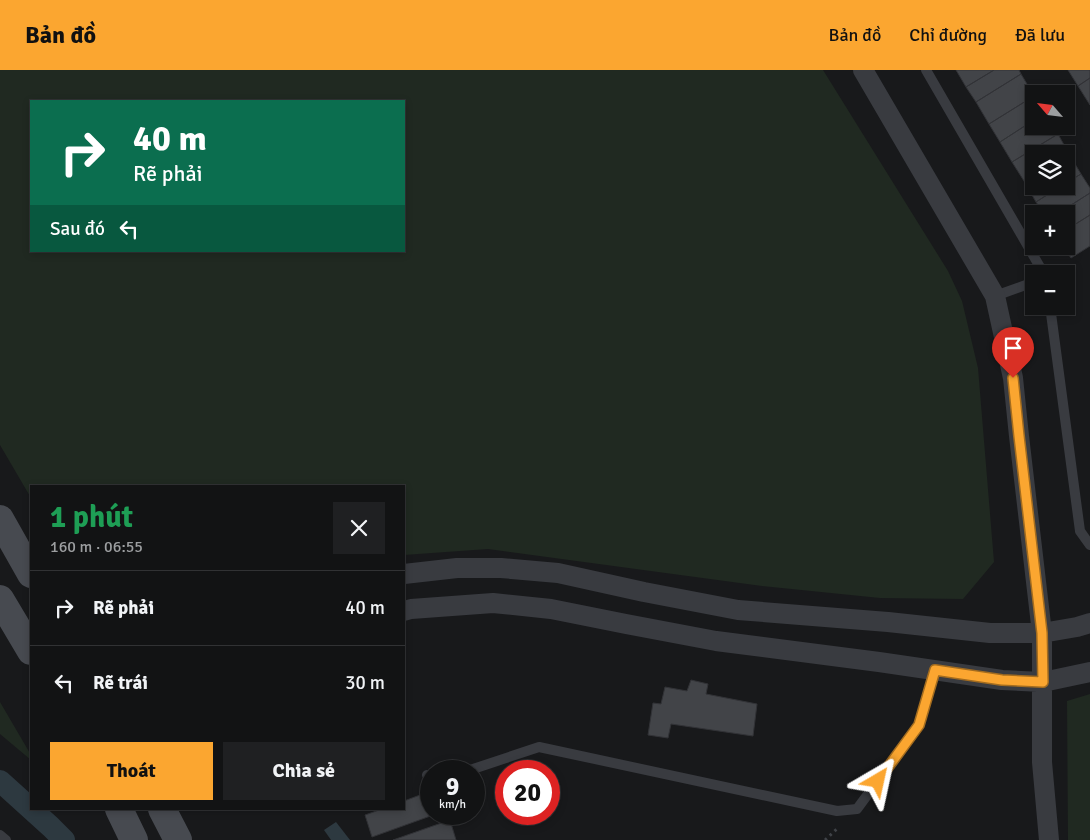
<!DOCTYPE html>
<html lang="vi">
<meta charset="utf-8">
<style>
body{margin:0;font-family:Signika,sans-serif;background:#1f2022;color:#f1f3f6;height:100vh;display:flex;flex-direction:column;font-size:19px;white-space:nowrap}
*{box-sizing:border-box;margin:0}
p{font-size:16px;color:#9c9ea0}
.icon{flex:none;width:28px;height:28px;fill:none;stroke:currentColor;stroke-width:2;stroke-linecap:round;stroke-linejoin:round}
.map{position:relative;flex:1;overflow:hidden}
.panel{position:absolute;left:30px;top:415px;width:375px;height:325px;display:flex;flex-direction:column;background:#121314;border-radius:0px;box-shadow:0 2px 8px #0003,0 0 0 1px #313234}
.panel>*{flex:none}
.hud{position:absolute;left:30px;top:30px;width:375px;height:152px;border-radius:0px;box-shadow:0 2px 8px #0003,0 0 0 1px #313234;background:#0b6e4f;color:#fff;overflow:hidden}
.needle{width:32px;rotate:298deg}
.tools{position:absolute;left:1025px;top:15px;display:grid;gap:10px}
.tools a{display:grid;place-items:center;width:50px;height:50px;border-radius:0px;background:#121314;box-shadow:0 2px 8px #0003,0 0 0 1px #313234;font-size:25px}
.speed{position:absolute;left:420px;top:690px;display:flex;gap:10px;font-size:25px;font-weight:700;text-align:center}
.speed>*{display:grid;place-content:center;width:65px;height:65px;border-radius:50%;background:#121314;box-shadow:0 2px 8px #0003,0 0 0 1px #313234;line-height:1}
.speed small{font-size:12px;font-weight:400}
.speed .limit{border:8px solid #d22;background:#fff;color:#111}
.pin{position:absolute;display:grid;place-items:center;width:42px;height:42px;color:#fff;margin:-51px -21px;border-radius:50% 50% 50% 0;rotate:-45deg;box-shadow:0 0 5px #0007}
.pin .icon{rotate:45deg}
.me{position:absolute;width:55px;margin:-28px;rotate:36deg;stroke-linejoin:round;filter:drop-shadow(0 0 4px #0008)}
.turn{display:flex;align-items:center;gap:18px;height:105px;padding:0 20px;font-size:22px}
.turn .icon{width:65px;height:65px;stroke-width:2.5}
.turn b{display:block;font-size:35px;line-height:42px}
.then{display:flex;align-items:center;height:48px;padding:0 20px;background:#0003;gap:10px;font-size:19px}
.round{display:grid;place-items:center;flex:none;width:52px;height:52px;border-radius:0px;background:#1f2022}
.headline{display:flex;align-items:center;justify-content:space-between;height:85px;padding:0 20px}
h1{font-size:30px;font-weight:800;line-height:38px;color:#1e9e55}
.button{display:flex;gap:10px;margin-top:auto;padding:10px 20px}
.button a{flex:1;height:58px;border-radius:0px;background:#fba630;color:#111;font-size:20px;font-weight:800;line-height:58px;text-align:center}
.button a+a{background:#1f2022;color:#f1f3f6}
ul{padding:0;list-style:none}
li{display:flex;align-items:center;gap:15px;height:75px;padding:0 20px;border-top:1px solid #313234}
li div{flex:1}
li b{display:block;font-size:19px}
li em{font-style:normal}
header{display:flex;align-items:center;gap:30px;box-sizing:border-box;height:70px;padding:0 25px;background:#fba630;color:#111}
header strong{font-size:24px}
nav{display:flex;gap:28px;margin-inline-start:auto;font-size:18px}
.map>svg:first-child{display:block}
.green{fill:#202921;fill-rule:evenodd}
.water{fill:#2d3940}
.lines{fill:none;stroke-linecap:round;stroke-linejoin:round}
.canal{stroke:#2d3940;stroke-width:22}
.building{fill:#424448;stroke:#323337}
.path{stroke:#3f4247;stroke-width:3;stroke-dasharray:2.5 4;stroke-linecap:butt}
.lane{stroke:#393b40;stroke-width:10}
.street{stroke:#393b40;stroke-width:20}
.secondary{stroke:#474a50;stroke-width:28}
.route-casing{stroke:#a36c1f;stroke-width:12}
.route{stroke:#fba630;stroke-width:9}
</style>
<header>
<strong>Bản đồ</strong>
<nav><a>Bản đồ</a><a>Chỉ đường</a><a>Đã lưu</a></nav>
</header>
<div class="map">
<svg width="1090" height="770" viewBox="0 0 1090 770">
<rect width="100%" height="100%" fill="#18191b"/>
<path class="green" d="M 0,0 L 823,0 L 948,201 L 962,231 L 978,298 L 994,492 L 963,529 L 880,528 L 762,516 L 488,479 L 404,485 L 404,416 L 31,416 L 31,428 L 0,375 ZM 31,31 L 404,31 L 404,181 L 31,181 Z
M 1090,624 L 1090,770 L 1068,770 L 1067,631 Z
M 0,632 L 31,685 L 31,690 L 0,664 Z"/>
<path class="water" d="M 336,752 L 350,770 L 331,770 L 324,760 Z"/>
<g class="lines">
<path class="canal" d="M 0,711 L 51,757 L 64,770"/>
</g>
<path class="building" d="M 956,0 L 994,0 L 966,17 Z
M 994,0 L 1019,0 L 1021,4 L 976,32 L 966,17 Z
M 1068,0 L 1090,0 L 1090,8 L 1078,16 Z
M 1021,4 L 1034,26 L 989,54 L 976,32 Z
M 1090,8 L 1090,35 L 1078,16 Z
M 1034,26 L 1034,50 L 1000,72 L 989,54 Z
M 1034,50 L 1034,56 L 1053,56 L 1058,64 L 1012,92 L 1000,72 Z
M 1058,64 L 1069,84 L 1066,86 L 1066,84 L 1034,84 L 1034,105 L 1024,111 L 1012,92 Z
M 1069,84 L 1081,104 L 1066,113 L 1066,86 Z
M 1081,104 L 1090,118 L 1090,123 L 1057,144 L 1044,144 L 1036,132 L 1061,116 L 1066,116 L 1066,113 Z
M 1034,105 L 1034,116 L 1061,116 L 1036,132 L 1024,111 Z
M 1090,123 L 1090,145 L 1066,160 L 1066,144 L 1057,144 Z
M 1090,145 L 1090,176 L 1071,188 L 1063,176 L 1066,176 L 1066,160 Z
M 691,610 L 708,614 L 706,624 L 757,634 L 753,666 L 671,654 L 668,668 L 648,665 L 653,633 L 661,634 L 665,617 L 687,621 Z
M 431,721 L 431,744 L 436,744 L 372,767 L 365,745 L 382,739 L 404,739 L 404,731 Z
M 450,750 L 456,770 L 393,770 Z"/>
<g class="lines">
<path class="path" d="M 825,770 L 839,757"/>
<path class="lane" d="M 926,0 L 1044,204
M 995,226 L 1034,212
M 1050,236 L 1080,461 L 1090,475
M 467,701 L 539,677 L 837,741 L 857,739 L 919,655 L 935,600
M 427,705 L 431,706
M 0,765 L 6,770"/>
<path class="street" d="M 863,0 L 995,226 L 1013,308 L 1019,366 L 1042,563 L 1042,692 L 1049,770
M 404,504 L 457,498 L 501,498 L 558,503 L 644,522 L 738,540 L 888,552 L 990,563 L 1042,563 L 1077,557 L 1090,553
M 404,541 L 411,539 L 493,533 L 551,539 L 626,554 L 716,571 L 879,592 L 1002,610 L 1043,612 L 1090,602"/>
<path class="secondary" d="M 0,449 L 31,504
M 0,529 L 31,581
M 119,739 L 134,770
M 162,739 L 178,770"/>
</g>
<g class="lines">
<defs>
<path id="route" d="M 878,711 L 919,655 L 935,600 L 1002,610 L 1043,612 L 1042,563 L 1019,366 L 1013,308"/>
</defs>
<use href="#route" class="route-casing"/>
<use href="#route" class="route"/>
</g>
</svg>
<div class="tools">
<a><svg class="needle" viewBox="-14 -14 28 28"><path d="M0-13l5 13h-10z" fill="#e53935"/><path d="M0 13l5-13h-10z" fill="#9c9ea0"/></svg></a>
<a><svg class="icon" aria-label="layers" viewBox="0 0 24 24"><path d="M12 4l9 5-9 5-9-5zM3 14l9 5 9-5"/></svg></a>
<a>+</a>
<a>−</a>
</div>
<div class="speed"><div>9<small>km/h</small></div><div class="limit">20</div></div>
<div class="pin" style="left:1013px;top:308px;background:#d93025"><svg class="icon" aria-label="arrive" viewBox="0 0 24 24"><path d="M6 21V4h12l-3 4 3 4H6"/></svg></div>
<svg class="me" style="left:878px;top:711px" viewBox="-20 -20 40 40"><path d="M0-17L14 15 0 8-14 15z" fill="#fba630" stroke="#fff" stroke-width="4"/></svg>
<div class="hud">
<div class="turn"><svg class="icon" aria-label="right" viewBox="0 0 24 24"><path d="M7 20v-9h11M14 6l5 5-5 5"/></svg><div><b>40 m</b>Rẽ phải</div></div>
<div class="then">Sau đó<svg class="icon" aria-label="left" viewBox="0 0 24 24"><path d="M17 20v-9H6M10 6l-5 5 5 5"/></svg></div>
</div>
<section class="panel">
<div class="headline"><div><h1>1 phút</h1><p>160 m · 06:55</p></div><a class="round"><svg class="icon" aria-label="close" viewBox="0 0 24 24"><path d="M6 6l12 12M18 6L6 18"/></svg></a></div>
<ul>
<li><svg class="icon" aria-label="right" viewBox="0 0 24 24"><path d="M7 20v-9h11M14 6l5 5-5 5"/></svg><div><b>Rẽ phải</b></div><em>40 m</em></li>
<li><svg class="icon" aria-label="left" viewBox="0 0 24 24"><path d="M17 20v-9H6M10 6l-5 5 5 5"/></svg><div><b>Rẽ trái</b></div><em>30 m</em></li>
</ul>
<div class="button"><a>Thoát</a><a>Chia sẻ</a></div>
</section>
</div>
